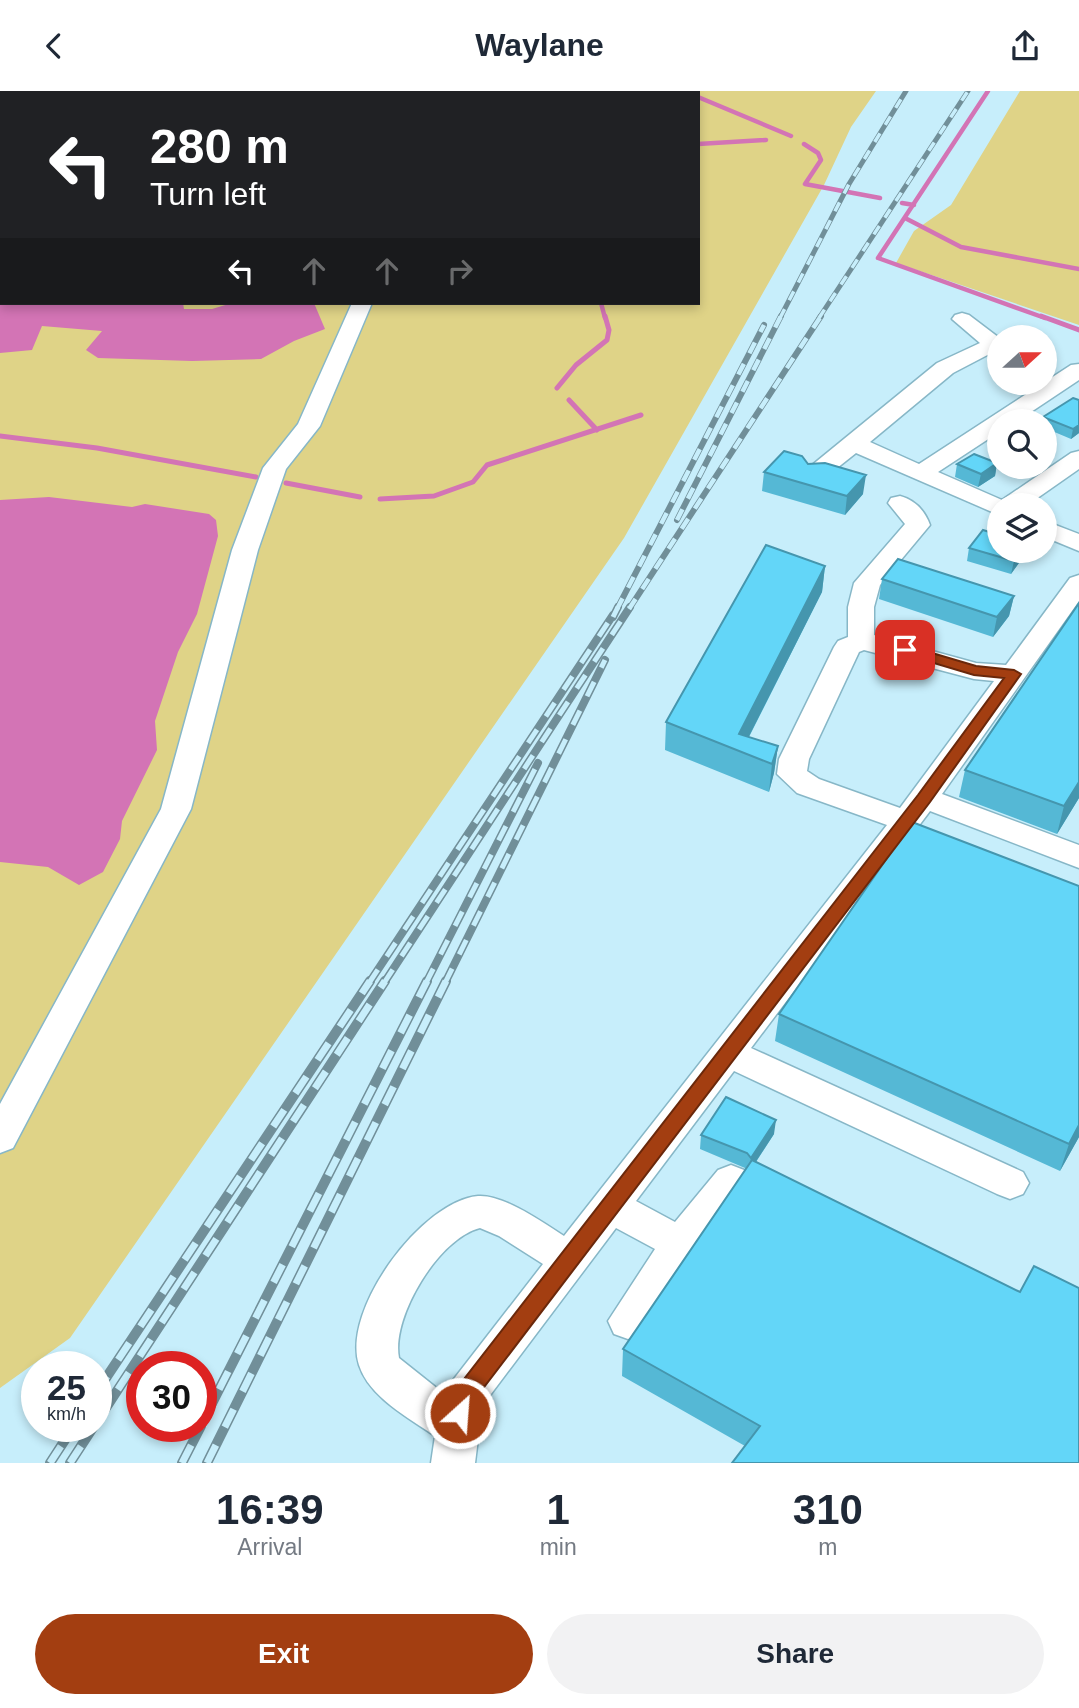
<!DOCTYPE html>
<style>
body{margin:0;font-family:Helvetica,sans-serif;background:#f2f2f3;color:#1f2937;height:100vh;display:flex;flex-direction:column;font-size:26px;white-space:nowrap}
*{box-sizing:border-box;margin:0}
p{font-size:23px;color:#747a83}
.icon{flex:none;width:38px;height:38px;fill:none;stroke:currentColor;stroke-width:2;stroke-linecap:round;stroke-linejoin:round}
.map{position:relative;height:1372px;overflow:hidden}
.sheet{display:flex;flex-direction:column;background:#fff;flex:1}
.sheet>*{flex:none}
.top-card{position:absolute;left:0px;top:0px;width:700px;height:214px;box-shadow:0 4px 10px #0003;background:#202124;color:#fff;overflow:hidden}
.needle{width:46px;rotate:69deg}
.buttons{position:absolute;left:987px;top:234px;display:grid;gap:14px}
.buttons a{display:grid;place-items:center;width:70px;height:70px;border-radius:50%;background:#fff;box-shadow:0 4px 10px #0003;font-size:35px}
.speed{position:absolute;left:21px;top:1260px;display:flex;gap:14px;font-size:35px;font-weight:700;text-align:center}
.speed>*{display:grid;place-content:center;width:91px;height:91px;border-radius:50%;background:#fff;box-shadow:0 4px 10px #0003;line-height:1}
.speed small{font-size:18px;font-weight:400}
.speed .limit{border:10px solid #d22;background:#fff;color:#111}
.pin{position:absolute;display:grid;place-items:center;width:60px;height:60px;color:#fff;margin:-30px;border-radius:14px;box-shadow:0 4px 10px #0006}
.me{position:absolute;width:77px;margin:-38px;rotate:26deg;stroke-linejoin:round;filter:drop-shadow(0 0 5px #0008)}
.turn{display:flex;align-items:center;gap:24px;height:147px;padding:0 35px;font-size:32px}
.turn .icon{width:91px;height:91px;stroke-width:2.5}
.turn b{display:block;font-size:49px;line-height:60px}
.lanes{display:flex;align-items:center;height:66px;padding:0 35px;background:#0003;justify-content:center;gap:35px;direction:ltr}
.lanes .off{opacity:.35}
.eta{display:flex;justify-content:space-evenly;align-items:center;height:119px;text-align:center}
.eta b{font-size:42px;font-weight:600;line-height:49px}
.action{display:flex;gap:14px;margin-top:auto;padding:14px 35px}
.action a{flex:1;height:80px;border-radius:42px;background:#a33e11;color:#fff;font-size:28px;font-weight:600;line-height:80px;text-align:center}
.action a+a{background:#f2f2f3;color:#1f2937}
header{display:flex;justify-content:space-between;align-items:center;height:91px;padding:0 35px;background:#fff;font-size:32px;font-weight:600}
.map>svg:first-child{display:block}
.green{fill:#dfd387;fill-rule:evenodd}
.water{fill:#d374b5}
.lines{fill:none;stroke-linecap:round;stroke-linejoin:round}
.stream-far1{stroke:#d374b5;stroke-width:4.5}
.stream{stroke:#d374b5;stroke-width:5}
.minor-casing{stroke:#87b7c7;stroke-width:3}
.minor{fill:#fff;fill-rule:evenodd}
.rail-far3-casing{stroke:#718f99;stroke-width:5}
.rail-far2-casing{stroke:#718f99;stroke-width:6}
.rail-far1-casing{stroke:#718f99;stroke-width:8}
.rail-casing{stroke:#718f99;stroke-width:10}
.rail-far3{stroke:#c7eefb;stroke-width:3.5;stroke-dasharray:10;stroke-linecap:butt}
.rail-far2{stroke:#c7eefb;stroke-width:4.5;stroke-dasharray:12;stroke-linecap:butt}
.rail-far1{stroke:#c7eefb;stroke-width:5;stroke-dasharray:16;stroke-linecap:butt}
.rail{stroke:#c7eefb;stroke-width:7;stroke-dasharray:20;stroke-linecap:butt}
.wall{fill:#55b8d5}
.shaded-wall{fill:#4596ae}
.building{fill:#63d6f8;stroke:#4596ae;stroke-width:2}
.route{fill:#a33e11;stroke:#6a280b;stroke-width:2}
</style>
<header><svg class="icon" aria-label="back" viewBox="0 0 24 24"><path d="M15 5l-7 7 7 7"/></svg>Waylane<svg class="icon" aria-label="share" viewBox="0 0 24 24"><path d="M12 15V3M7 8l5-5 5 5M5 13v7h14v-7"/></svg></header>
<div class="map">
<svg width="1079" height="1372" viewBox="0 0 1079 1372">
<rect width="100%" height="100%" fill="#c7eefb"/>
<path class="green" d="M 0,0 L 876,0 L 851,36 L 824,94 L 624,447 L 70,1247 L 0,1297 ZM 2,2 L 698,2 L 698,212 L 2,212 Z
M 1020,0 L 1079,0 L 1079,234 L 896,172 L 914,140 L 951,114 Z"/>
<path class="water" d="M 0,184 L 2,212 L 183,212 L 184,218 L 212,218 L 232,212 L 314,212 L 325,238 L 294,250 L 261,268 L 192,270 L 98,267 L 86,259 L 102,240 L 42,235 L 32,259 L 0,262 Z
M 49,406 L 132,416 L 145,413 L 209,423 L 216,429 L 218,445 L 197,523 L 178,561 L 155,630 L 157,659 L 122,730 L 120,748 L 103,781 L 79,794 L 48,776 L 0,771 L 0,409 Z"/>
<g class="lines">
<path class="stream-far1" d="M 684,0 L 688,2
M 988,0 L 878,167 L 1045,227
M 698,6 L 791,45
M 698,53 L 766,49
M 804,53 L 818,62 L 821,69 L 805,93 L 880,107
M 902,112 L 914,114
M 905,127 L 961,156 L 1079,178
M 601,212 L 605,227"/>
<path class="stream" d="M 1041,225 L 1079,239
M 557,297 L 576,274 L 607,249 L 609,239 L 605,225
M 569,309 L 597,339
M 0,345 L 97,357 L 256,386
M 286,392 L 360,406
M 380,408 L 434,405 L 473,391 L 487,374 L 641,324"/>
<defs>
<path id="minor" d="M 0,52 L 2,52 L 2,62 L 0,62 Z
M 352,212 L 372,212 L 320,335 L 286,378 L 258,459 L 191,718 L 13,1057 L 0,1062 L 0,1013 L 161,718 L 232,459 L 263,377 L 298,333 Z
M 962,222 L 969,224 L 998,246 L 997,259 L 953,282 L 870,351 L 919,373 L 1071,274 L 1079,273 L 1079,289 L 1016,331 L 999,331 L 999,341 L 938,381 L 1002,409 L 1071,362 L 1079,360 L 1079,378 L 1026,415 L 999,415 L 999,424 L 856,362 L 822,389 L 806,389 L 802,384 L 806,379 L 937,272 L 980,252 L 952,228 L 955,224 Z
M 900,405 C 915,409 925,420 930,434 L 880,494 L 874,516 L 874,544 L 976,572 L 1006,574 L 1070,487 L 1079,484 L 1079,510 L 942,703 L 1079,754 L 1079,777 L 930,720 L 751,957 L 1023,1081 L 1029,1092 L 1023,1103 L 1010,1108 L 997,1103 L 734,980 L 636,1110 L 675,1131 L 718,1079 L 731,1074 L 744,1079 L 750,1090 L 642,1243 L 628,1248 L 614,1243 L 608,1230 L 655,1158 L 616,1137 L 482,1315 L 475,1372 L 431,1372 L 435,1345 C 409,1327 369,1306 359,1274 C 341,1219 422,1110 478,1105 C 503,1103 544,1132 564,1145 L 887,734 L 797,702 L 777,683 L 779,668 L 834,556 L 838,550 L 848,546 L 848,516 L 854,492 L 905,433 L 888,412 L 891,407 ZM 864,559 L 974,588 L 994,590 L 900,717 L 819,688 L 807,680 L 809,668 L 859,561 ZM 480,1137 L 499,1145 L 543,1173 L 443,1302 L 399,1267 C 391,1226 439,1147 480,1137 Z
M 1045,430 L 1079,443 L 1079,460 L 1045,446 Z"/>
</defs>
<use href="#minor" class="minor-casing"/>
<use href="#minor" class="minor"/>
<defs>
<path id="rail-far3" d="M 780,227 L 849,93 L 906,0
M 819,227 L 968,0"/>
<path id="rail-far2" d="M 677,429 L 781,225
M 617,518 L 764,234
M 629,518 L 821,225"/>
<path id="rail-far1" d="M 613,526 L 618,516
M 369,892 L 613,524
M 384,892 L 630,516
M 426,892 L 538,672
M 445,892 L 605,569"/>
<path id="rail" d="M 96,1302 L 370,890
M 96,1332 L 385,890
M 201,1334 L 427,890
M 50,1372 L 74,1335
M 70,1372 L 94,1335
M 182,1372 L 201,1335
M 207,1372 L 446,890"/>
</defs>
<use href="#rail-far3" class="rail-far3-casing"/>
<use href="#rail-far2" class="rail-far2-casing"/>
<use href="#rail-far1" class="rail-far1-casing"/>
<use href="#rail" class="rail-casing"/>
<use href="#rail-far3" class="rail-far3"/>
<use href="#rail-far2" class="rail-far2"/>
<use href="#rail-far1" class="rail-far1"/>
<use href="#rail" class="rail"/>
</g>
<path class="wall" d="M 1073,307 L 1079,342 L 1071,348 L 1045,337 L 1045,331 L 1041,331 L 1043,326 Z
M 997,372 L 995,385 L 978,396 L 955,386 L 957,373 Z
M 808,373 L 863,403 L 845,424 L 762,400 L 764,381 Z
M 969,457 L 999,460 L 1025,460 L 1024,465 L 1011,483 L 967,470 Z
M 825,475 L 822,501 L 749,646 L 778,655 L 774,682 L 769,701 L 665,659 L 666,631 Z
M 882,488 L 1014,505 L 1009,525 L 993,546 L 879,508 Z
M 1079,512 L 1079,707 L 1057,743 L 959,706 L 965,679 Z
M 1079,795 L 1079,1046 L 1060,1080 L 775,950 L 779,923 Z
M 774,1043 L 756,1071 L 1020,1201 L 1079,1197 L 745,1355 L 622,1285 L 623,1258 L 746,1078 L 745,1077 L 700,1058 L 701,1044 Z"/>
<path class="shaded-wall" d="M 1079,334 L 1079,342 L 1071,348 L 1073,338 Z
M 997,372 L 995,385 L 978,396 L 981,383 Z
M 866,384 L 863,403 L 845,424 L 847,405 Z
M 1021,460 L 1025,460 L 1024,465 L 1011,483 L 1014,470 Z
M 825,475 L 822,501 L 741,661 L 739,643 Z
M 1014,505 L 1009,525 L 993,546 L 997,526 Z
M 778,655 L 774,682 L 769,701 L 772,673 Z
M 1079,691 L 1079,707 L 1057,743 L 1064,715 Z
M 776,1029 L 774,1043 L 749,1081 L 751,1067 Z
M 1079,1034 L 1079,1046 L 1060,1080 L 1069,1053 Z"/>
<path class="building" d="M 1073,307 L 1079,309 L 1079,334 L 1073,338 L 1043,326 Z
M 784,360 L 802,365 L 808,373 L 825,372 L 866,384 L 847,405 L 764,381 Z
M 974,363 L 997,372 L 981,383 L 957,373 Z
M 983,439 L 999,444 L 999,460 L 1021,460 L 1014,470 L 969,457 Z
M 766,454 L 825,475 L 739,643 L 778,655 L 772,673 L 666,631 Z
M 898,468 L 1014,505 L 997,526 L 882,488 Z
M 1079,512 L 1079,691 L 1064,715 L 965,679 Z
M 912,731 L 1079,795 L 1079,1034 L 1069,1053 L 779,923 Z
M 726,1006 L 776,1029 L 751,1067 L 747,1062 L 701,1044 Z
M 752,1069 L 1020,1201 L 1034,1175 L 1079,1197 L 1079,1372 L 732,1372 L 760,1335 L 623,1258 Z"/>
<path class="route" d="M 905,554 L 976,575 L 1014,579 L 1021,583 L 930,711 L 472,1312 L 468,1330 L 460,1333 L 452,1330 L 448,1322 L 454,1301 L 918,704 L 1004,587 L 974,584 L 900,562 L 898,559 Z"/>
</svg>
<div class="buttons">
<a><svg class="needle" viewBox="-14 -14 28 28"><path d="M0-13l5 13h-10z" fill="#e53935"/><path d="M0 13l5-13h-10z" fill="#747a83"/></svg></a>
<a><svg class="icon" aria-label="search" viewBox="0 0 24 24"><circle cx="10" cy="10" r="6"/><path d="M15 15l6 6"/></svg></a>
<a><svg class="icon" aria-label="layers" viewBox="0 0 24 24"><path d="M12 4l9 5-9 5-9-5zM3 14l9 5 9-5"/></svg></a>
</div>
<div class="speed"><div>25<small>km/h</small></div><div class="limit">30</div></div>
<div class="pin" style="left:905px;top:559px;background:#d93025"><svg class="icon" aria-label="arrive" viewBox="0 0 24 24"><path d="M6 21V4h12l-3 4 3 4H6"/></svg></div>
<svg class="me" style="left:460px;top:1322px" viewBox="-20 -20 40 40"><circle r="17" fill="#a33e11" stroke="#fff" stroke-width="3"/><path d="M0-11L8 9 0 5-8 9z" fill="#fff"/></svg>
<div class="top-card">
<div class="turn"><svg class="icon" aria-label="left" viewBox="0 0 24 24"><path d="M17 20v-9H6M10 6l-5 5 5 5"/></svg><div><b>280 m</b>Turn left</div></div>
<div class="lanes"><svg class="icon" aria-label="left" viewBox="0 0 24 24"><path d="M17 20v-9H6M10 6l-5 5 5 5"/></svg><svg class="icon off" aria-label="ahead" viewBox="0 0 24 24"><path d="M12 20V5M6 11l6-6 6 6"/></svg><svg class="icon off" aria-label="ahead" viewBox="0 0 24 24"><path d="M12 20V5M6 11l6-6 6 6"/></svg><svg class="icon off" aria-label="right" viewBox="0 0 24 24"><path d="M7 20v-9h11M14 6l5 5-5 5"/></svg></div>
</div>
</div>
<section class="sheet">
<div class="eta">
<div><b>16:39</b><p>Arrival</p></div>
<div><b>1</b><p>min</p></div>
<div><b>310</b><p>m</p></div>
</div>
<div class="action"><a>Exit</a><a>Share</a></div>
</section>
